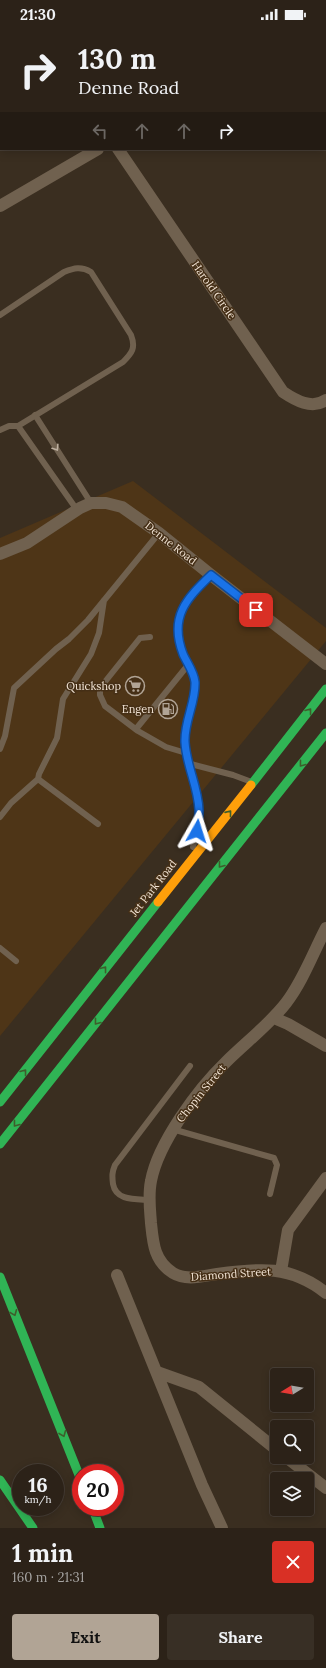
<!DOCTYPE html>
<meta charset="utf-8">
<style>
body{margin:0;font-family:Lora,serif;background:#382f25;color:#f1f3f6;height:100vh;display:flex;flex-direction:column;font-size:15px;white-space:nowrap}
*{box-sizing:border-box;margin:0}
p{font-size:13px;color:#a6a4a2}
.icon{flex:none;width:22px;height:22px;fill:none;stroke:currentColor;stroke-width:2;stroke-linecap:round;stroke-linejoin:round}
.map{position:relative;height:1500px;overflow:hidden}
.sheet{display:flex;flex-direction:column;background:#2c2218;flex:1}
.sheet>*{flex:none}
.banner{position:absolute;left:0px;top:0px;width:326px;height:122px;box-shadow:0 2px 10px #0003,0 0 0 1px #483f37;background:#2c2218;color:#f1f3f6;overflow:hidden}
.needle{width:26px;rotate:259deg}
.buttons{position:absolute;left:270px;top:1340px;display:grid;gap:8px}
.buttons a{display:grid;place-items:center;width:44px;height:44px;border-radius:4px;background:#2c2218;box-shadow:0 2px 10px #0003,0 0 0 1px #483f37;font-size:20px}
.speed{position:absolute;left:12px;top:1436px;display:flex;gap:8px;font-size:20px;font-weight:700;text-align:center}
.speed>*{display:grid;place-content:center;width:52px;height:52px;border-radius:50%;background:#2c2218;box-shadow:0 2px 10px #0003,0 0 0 1px #483f37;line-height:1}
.speed small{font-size:10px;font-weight:400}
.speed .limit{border:6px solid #d22;background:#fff;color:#111}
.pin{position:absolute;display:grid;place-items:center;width:34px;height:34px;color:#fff;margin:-17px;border-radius:8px;box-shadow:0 2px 6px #0006}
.me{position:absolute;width:44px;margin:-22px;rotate:6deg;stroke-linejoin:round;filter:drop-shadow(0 0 3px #0008)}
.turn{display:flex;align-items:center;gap:14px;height:84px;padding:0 12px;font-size:18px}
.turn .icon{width:52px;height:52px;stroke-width:2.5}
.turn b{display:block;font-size:28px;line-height:34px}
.lanes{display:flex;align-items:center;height:38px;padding:0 12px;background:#0003;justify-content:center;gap:20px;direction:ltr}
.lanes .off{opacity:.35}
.round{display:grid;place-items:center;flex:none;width:42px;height:42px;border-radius:4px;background:#382f25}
.head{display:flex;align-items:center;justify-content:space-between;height:68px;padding:0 12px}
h1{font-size:24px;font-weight:700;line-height:30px}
.cta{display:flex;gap:8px;margin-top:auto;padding:8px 12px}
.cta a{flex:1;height:46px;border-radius:4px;background:#b1a495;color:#111;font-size:16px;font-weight:700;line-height:46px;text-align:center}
.cta a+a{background:#382f25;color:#f1f3f6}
.status{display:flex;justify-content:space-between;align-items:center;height:28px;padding:0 20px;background:#2c2218;direction:ltr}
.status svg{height:11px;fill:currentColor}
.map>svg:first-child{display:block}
.built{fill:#4e3517}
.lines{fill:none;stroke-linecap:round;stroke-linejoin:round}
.lane{stroke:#70614f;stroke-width:6}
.street{stroke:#70614f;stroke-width:12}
.fast{stroke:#30b455;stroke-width:9}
.slow{stroke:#ff9f0a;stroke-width:9}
.oneway{stroke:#bdaf9f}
.oneway2{stroke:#3e5e2c}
.route-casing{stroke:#114b97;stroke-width:10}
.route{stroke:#1a73e8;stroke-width:7}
.labels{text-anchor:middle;stroke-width:3;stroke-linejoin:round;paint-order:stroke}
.street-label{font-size:11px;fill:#f1e3d4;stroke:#452f16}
.poi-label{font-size:11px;fill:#f1e3d4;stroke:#452f16;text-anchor:end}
</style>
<div class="status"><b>21:30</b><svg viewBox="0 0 49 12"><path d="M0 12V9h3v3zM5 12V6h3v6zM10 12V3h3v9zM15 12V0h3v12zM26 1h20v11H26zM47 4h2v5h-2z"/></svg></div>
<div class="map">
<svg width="326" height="1500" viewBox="0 0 326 1500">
<rect width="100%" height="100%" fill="#3a2e20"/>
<path class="built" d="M 133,453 L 326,600 L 326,613 L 0,1008 L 0,510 Z"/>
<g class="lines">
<path class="lane" d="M 0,287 L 64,244 C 74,240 81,238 91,244 L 131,307 C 136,320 132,325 123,334 L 18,398 L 9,398 L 0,402
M 35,387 L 91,475
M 18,398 L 77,482
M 150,609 L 140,610 L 100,660 L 100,667 L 105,678 L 138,703 L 166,719 L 186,725
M 136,701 L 188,637
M 0,721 L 5,708 L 14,660 L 56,621 L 69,611 L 88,592 L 159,505
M 187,735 L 233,747 L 249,753
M 0,789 L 11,775 L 38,751
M 98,796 L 38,751 L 39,746 L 57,710 L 63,671 L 91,626 L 99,605 L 104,572
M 193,819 C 196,808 199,796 199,783 C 199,759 185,737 185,712 C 185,692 198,671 194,652 C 193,641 185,631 181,621 C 169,588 190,568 211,547
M 0,920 L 16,933
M 172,1101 L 274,1130 L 277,1137 L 270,1166
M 150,1172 C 135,1171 116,1173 113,1156 C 112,1148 112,1144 115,1137 L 190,1038"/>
<path class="street" d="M 99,0 L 100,1
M 298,1 L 299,0
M 325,4 L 326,5
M 118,121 L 283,364 C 295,372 312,382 326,372
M 0,178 L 98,121
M 0,526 L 27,515 L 80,480 L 91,475 L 106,475 L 122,479 L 159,505 L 211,547 L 326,636
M 326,900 C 313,925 303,953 286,975 C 269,997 246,1014 226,1034 C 198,1061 158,1115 151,1153 C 148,1167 150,1181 151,1195 C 153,1215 154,1233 173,1245 C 186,1253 203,1248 217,1246 C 259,1240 291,1237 326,1265
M 274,990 L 288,996 L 326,1018
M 281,1243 L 288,1202 L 326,1150
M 117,1247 L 202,1457 L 222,1500
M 157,1344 L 199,1359 L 277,1422
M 286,1429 L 326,1460"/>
<path class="fast" d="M 251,757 L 326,661
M 0,1074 L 158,874
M 0,1116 L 326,705
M 0,1249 L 81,1452
M 0,1452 L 33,1500
M 92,1479 L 100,1500"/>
<path class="slow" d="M 158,874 L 251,757"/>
</g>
<defs><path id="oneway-chevron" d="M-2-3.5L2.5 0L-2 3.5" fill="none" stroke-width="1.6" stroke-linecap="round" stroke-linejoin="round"/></defs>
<use class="oneway" href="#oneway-chevron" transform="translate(56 420) rotate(57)"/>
<g class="oneway2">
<use href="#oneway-chevron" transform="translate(309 683) rotate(-52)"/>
<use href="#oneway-chevron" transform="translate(302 736) rotate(128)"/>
<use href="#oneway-chevron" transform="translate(229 785) rotate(-51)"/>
<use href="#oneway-chevron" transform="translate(221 837) rotate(128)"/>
<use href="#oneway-chevron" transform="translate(104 941) rotate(-52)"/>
<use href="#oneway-chevron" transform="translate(97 994) rotate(128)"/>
<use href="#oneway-chevron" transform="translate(24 1044) rotate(-52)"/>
<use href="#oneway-chevron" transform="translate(16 1096) rotate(128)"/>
<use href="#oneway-chevron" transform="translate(14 1285) rotate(68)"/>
<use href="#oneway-chevron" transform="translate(63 1406) rotate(68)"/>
</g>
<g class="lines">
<defs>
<path id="route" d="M 197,803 C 198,796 199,789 199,782 C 198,758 186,737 185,714 C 184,693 196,674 195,654 C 194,644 187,635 183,626 C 169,589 186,571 211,547 L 256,582"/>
</defs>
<use href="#route" class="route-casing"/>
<use href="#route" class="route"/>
</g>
<defs>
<symbol id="supermarket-ring" viewBox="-11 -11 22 22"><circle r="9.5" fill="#452f16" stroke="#b1a495" stroke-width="1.5"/><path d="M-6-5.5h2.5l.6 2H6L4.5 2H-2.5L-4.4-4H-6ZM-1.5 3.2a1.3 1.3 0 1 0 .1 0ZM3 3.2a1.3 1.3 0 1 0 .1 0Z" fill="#b1a495"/></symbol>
<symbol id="fuel-ring" viewBox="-11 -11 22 22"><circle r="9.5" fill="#452f16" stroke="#b1a495" stroke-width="1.5"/><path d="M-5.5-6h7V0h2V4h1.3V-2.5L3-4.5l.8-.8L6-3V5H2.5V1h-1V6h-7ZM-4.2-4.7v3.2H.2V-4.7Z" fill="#b1a495"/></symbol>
</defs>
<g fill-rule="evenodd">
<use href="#supermarket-ring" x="124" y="647" width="22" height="22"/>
<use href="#fuel-ring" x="157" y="670" width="22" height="22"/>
</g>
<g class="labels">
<g class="street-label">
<text transform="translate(214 262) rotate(55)" y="4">Harold Circle</text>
<text transform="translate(171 515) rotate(38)" y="4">Denne Road</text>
<text transform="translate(153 860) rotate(-52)" y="4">Jet Park Road</text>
<text transform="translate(201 1065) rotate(-51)" y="4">Chopin Street</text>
<text transform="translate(231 1246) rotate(-4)" y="4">Diamond Street</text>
</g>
<g class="poi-label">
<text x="121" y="662">Quickshop</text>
<text x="154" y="685">Engen</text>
</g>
</g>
</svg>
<div class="buttons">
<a><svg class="needle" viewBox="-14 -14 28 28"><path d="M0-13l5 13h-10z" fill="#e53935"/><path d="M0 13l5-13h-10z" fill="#a6a4a2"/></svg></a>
<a><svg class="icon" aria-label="search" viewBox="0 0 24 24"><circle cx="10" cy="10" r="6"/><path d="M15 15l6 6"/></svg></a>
<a><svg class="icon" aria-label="layers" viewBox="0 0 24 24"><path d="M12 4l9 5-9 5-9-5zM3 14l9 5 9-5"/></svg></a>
</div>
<div class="speed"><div>16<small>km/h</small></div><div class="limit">20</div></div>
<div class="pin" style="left:256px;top:582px;background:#d93025"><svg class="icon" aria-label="arrive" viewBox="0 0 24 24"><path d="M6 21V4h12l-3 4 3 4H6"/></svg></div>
<svg class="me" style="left:197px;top:803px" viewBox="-20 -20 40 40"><path d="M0-17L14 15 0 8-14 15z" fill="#1a73e8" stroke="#fff" stroke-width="4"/></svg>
<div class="banner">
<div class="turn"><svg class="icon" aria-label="right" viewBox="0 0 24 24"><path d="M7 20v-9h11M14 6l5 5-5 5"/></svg><div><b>130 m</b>Denne Road</div></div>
<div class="lanes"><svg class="icon off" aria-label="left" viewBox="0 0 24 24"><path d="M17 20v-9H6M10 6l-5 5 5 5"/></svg><svg class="icon off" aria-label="ahead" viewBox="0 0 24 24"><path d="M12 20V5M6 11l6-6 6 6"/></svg><svg class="icon off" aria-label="ahead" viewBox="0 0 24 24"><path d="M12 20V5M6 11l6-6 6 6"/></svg><svg class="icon" aria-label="right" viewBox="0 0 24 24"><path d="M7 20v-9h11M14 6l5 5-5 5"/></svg></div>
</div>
</div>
<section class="sheet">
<div class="head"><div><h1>1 min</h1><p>160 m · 21:31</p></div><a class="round" style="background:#d93025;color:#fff"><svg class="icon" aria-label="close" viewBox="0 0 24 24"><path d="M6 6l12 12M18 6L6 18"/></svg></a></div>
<div class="cta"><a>Exit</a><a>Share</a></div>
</section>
